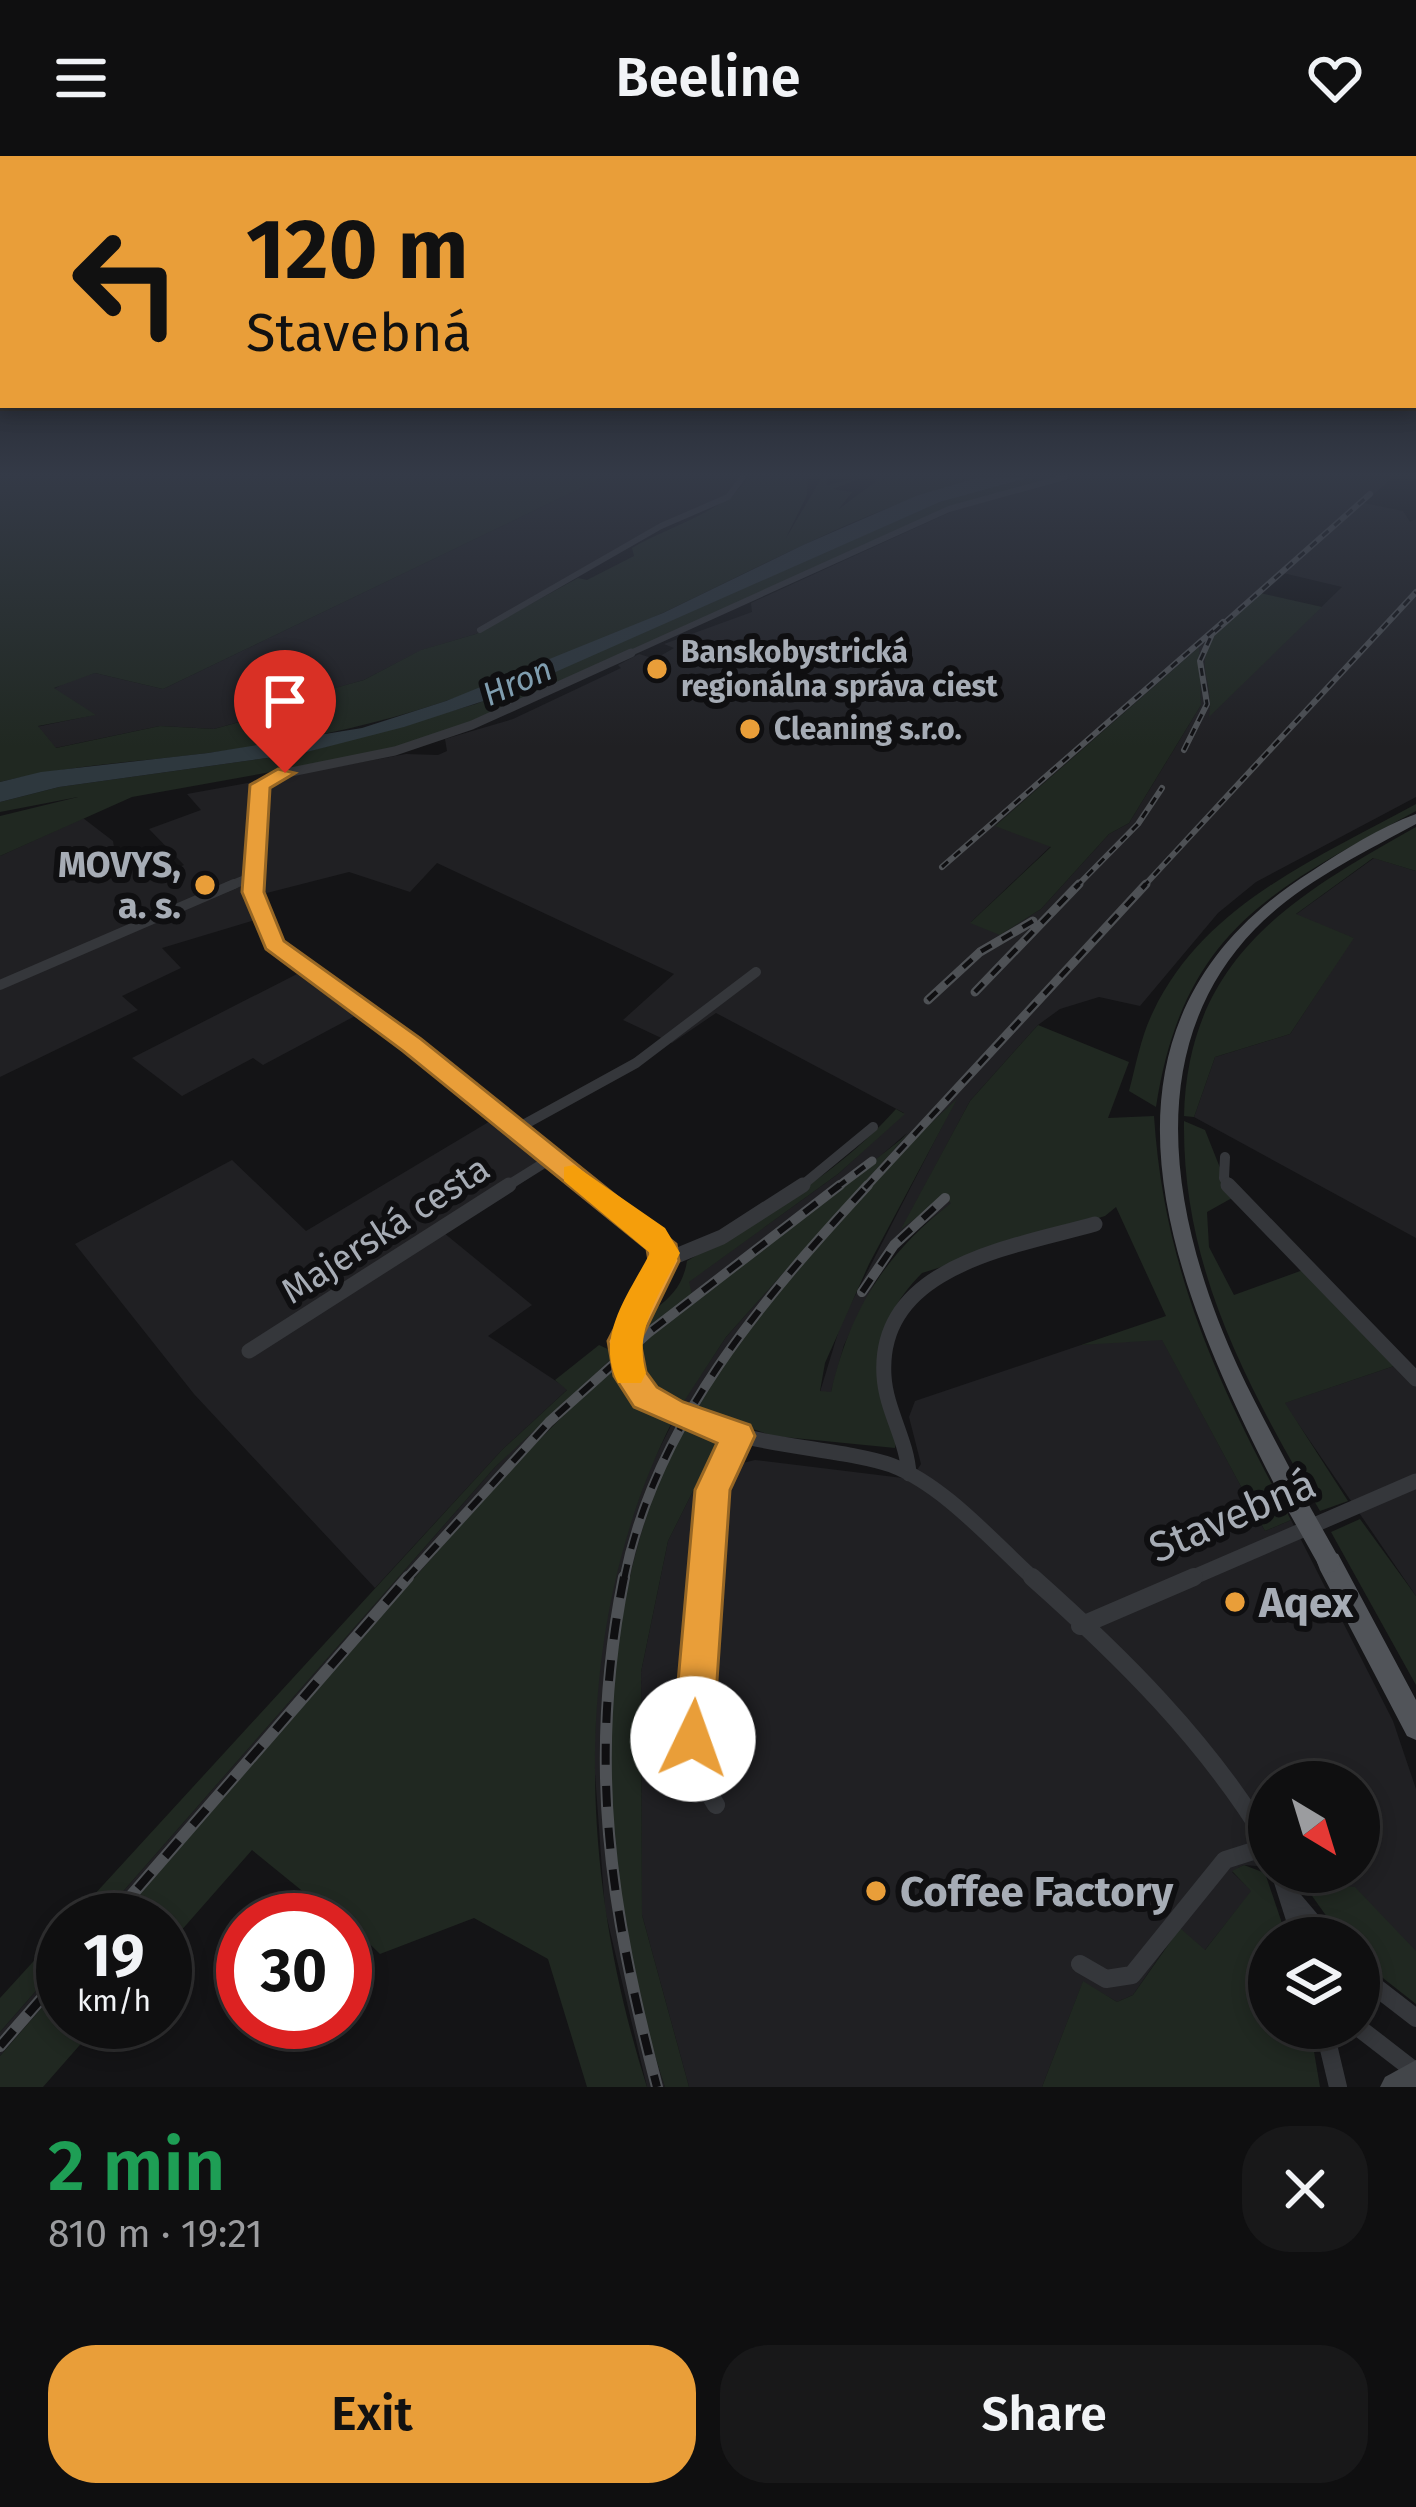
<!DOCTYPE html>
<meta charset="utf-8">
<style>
body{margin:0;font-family:"Fira Sans",sans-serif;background:#181819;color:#f1f3f6;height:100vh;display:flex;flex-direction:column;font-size:45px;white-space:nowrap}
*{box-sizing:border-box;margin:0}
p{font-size:39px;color:#9b9c9f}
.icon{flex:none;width:66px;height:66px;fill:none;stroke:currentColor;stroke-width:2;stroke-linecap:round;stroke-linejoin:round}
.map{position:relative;height:1931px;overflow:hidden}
.sheet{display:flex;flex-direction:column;background:#0f0f10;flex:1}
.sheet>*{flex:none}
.hud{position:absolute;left:0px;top:0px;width:1416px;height:252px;box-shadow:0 6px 18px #0003,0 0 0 3px #2f2f30;background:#e99e39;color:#111;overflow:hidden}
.needle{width:78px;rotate:142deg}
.controls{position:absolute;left:1248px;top:1605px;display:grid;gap:24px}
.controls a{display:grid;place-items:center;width:132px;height:132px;border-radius:50%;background:#0f0f10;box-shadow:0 6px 18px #0003,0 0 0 3px #2f2f30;font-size:60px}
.speed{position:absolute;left:36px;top:1737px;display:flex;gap:24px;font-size:60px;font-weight:700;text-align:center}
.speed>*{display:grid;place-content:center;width:156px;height:156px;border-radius:50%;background:#0f0f10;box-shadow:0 6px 18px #0003,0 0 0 3px #2f2f30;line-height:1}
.speed small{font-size:30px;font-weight:400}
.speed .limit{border:18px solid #d22;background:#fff;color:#111}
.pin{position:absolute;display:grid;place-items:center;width:102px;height:102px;color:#fff;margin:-123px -51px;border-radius:50% 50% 50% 0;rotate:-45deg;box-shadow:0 0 12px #0007}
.pin .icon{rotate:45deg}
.me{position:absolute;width:132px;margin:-66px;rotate:3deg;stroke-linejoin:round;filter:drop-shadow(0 0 9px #0008)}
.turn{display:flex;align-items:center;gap:42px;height:252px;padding:0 48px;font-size:54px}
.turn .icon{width:156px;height:156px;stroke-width:2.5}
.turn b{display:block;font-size:84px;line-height:102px}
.round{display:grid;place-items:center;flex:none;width:126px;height:126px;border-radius:48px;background:#181819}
.head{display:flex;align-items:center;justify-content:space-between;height:204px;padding:0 48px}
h1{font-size:72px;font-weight:600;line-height:90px;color:#1e9e55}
.cta{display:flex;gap:24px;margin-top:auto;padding:24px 48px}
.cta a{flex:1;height:138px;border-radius:48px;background:#e99e39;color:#111;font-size:48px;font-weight:600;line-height:138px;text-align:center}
.cta a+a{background:#181819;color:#f1f3f6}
header{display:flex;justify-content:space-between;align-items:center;height:156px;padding:0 48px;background:#0f0f10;font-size:54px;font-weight:600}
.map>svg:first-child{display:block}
.built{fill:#202023;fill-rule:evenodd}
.green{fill:#202821}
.water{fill:#2e383e}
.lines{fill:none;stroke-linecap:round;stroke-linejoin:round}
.street-far4{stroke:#35373b;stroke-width:6}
.street-far3{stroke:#35373b;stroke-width:9}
.street-far2{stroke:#35373b;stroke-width:10}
.street-far1{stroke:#35373b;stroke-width:15}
.street{stroke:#35373b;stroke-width:18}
.secondary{fill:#43464a;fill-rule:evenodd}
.primary{fill:#515459;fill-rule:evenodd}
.rail-far3-casing{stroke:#4e5155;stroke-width:6}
.rail-far2-casing{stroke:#4e5155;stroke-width:9}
.rail-far1-casing{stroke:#4e5155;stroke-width:10}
.rail-casing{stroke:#4e5155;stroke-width:12}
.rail-far3{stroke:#0f0f11;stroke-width:3;stroke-dasharray:8;stroke-linecap:butt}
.rail-far2{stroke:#0f0f11;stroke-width:4.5;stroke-dasharray:12;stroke-linecap:butt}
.rail-far1{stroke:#0f0f11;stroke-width:6;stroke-dasharray:16;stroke-linecap:butt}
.rail{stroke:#0f0f11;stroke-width:8;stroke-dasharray:21;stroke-linecap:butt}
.primary-bridge{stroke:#515459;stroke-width:21}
.route{fill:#e99e39;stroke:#976725;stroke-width:3}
.slow{fill:#f59e0b}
.poi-dot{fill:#e99e39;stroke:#0f0f11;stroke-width:4.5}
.labels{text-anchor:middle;stroke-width:12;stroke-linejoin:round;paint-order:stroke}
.far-poi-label{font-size:30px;font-weight:bold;fill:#a6acb5;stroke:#0f0f11;text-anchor:start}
.far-water-label{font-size:33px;font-style:italic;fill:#7f9daf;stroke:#0f0f11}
.poi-label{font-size:36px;font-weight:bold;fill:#a6acb5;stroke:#0f0f11;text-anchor:end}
.street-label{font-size:36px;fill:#a6acb5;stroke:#0f0f11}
.near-street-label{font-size:42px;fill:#a6acb5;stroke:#0f0f11}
.near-poi-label{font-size:42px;font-weight:bold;fill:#a6acb5;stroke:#0f0f11;text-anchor:start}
</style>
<header><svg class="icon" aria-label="menu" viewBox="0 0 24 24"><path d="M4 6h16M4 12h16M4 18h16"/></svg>Beeline<svg class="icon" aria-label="heart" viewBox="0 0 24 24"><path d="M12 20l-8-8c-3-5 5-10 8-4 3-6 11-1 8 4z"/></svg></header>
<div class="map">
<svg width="1416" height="1931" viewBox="0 0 1416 1931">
<rect width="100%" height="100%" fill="#141416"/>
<path class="built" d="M 604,321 L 748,321 L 727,345 L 672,367 L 476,478 L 422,494 L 364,524 L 325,535 L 328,541 L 214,573 L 160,570 L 55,592 L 36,571 L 94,559 L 52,534 L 70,524 L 95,517 L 163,533 Z
M 1080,321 L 1392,322 L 1364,347 L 1403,355 L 1410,366 L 1416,363 L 1416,641 L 1256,726 L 1218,757 L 1140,850 L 1099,841 L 1060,853 L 1038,869 L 970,945 L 904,1069 L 942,1040 L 952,1047 L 907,1081 L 883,1110 L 844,1189 L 831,1236 L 820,1236 L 841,1167 L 954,947 L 808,1101 L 738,1185 L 696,1248 L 661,1314 L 636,1401 L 616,1503 L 650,1885 L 665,1931 L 647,1931 L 605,1754 L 594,1604 L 598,1503 L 619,1399 L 650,1311 L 684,1244 L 726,1181 L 907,977 L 811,1060 L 635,1192 L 561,1258 L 117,1764 L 98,1764 L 495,1311 L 553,1253 L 692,1139 L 688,1126 L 838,1018 L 904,957 L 716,857 L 672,887 L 623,864 L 674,818 L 437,707 L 410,736 L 349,716 L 243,743 L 255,764 L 162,792 L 181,812 L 122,840 L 138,854 L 0,921 L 0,700 L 83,662 L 113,685 L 115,697 L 150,723 L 184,709 L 149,673 L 201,654 L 187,638 L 406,598 L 438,599 L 447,595 L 445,583 L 513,563 L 621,512 L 618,509 L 639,498 L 655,503 L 674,492 L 664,488 L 752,456 L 751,447 L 957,353 ZM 1283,417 L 1342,431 L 1210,559 L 1219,473 ZM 1197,493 L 1201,549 L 1129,667 L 1109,678 L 1041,753 L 1000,778 L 971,766 L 1051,690 L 996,669 Z
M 1374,702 L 1416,715 L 1416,1082 L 1194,961 L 1215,901 L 1290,878 L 1353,782 L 1295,759 Z
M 297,818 L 355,860 L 263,909 L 253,902 L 182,940 L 132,902 Z
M 492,964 L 552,1007 L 444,1077 L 532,1149 L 488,1180 L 568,1233 L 502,1294 L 375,1432 L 194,1238 L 75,1088 L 232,1004 L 306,1075 Z
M 1152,1181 L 1162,1183 L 1265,1375 L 1291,1364 L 1393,1565 L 1416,1633 L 1416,1830 L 1359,1782 L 1302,1716 L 1359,1716 L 1359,1626 L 1269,1626 L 1269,1711 L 1244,1709 L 1232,1716 L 1252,1735 L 1204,1795 L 1179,1772 L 1133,1839 L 1117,1846 L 1083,1826 L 1042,1931 L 689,1931 L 642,1759 L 641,1516 L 668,1385 L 702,1317 L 755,1304 L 911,1323 L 921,1308 L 909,1261 L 915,1245 L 1081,1189 Z
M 1397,1209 L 1416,1229 L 1416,1440 L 1284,1247 Z
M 63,1804 L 63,1827 L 0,1900 L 0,1876 Z"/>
<path class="green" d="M 0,321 L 604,321 L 163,533 L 95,517 L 54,532 L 96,559 L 38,570 L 56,592 L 160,570 L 214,573 L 327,542 L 324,535 L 364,524 L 421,494 L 476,478 L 578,422 L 587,424 L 634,400 L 632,392 C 665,372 731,353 748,321 L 808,321 L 807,339 L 786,382 L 822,321 L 828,321 L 827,329 L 863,321 L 833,333 L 852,336 L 839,353 L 875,326 L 873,321 L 979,321 C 870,351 770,406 669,454 C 601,486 511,523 440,547 C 364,572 287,587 208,597 C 138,606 69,609 0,626 Z
M 1031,321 L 1056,321 L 945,352 L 483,562 L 382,596 L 132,641 L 0,700 L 0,660 L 78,641 L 0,656 L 0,646 L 59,631 L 303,597 L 476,548 L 940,346 Z
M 1260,437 L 1322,451 L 1209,561 C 1212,542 1208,531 1205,513 C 1201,479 1238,456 1260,437 Z
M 1199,491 L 1201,549 L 1129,667 L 1109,678 L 1041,753 L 1000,779 L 970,767 L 1051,691 L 995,670 Z
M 1416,648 L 1416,655 C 1272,733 1183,775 1156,951 L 1129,935 C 1136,909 1141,880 1153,856 C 1204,748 1318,702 1416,648 Z
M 1416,671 L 1416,715 L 1373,702 L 1296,758 L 1354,782 L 1290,878 L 1215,901 L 1194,961 L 1184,960 C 1188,801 1292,741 1416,671 Z
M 1038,869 L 1129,906 L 1108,962 L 1154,960 C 1164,1114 1218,1229 1291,1364 L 1265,1375 L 1162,1184 L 1081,1189 L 1166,1160 L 1116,1051 L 1105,1060 L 922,1117 C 850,1190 907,1218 895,1292 L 774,1280 L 693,1254 C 753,1149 867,1025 957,943 L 869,1108 L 825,1207 L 820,1235 L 831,1236 C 850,1154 885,1098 951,1047 L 944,1042 L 901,1073 L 970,945 Z
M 896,953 L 905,958 L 838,1018 L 689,1126 L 692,1138 L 632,1185 C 640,1151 680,1151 687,1105 C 762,1061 837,1019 896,953 Z
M 1184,965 L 1205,974 L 1232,1042 L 1207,1056 L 1209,1091 L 1234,1139 L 1303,1114 L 1397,1209 L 1285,1247 L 1348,1345 L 1320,1355 C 1248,1231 1182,1113 1184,965 Z
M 908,978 L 726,1181 L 679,1253 C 655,1239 635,1221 635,1192 Z
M 599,1189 L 612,1195 L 610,1204 L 495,1311 L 98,1764 L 71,1764 L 502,1294 L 567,1234 L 555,1224 Z
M 614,1209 L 637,1246 L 673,1264 C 569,1470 578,1714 647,1931 L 587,1931 L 548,1803 L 474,1762 L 380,1798 L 345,1764 L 338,1764 L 252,1694 L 165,1793 L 165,1764 L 117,1764 L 504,1319 Z
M 685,1269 L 714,1279 L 720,1296 L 712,1314 L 702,1317 L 668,1385 L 641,1516 L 642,1759 L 689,1931 L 665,1931 C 596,1726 582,1465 685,1269 Z
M 1360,1363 L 1416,1440 L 1416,1529 L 1331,1376 Z
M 1244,1709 L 1265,1717 L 1287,1782 L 1269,1782 L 1269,1872 L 1310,1872 L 1320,1931 L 1042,1931 L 1083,1825 L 1117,1846 L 1133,1839 L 1180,1772 L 1205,1794 L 1251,1735 L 1232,1715 Z
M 1295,1716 L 1311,1716 L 1330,1729 L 1355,1731 L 1416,1795 L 1416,1848 L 1360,1804 L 1359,1782 L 1342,1782 Z
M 63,1773 L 63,1804 L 0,1876 L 0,1842 Z
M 63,1827 L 63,1866 L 100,1866 L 43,1931 L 0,1931 L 0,1900 Z"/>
<path class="water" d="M 979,321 L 1031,321 L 940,346 L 508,537 L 404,571 L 303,597 L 59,631 L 0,646 L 0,626 L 41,616 L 208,597 L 362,572 L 446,545 L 663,457 L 803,389 L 916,340 Z"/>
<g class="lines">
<path class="street-far4" d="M 480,474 L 661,370 L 728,341 L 743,321
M 624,500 L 949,353 L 1065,321"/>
<path class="street-far3" d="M 227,731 L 254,720
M 253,731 L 260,629 L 276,619 L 395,595 L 472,569 L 631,497"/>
<path class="street-far2" d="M 253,728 L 274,788 L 593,1032
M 0,829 L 234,728
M 516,973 L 636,907 L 756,816
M 1225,1001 L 1224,1022 L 1230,1032
M 504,1032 L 552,1002
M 799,1032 L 873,971"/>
<path class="street-far1" d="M 589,1029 L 655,1080 L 664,1105
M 1228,1029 L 1416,1223
M 664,1105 C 651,1129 624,1159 624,1188 C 625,1291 821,1284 891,1309 C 944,1329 993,1386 1035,1424
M 664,1105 L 722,1081 L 803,1029
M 249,1195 L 509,1029
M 909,1318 C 907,1284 886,1254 884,1220 C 877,1109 1014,1091 1095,1068
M 703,1424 L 712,1334 L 738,1279
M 1187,1424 L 1416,1325"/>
<path class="street" d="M 703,1421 L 692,1610 L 716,1649
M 1032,1421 C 1122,1501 1206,1584 1269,1688
M 1080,1470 L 1194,1421
M 1280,1716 L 1301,1782
M 1292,1742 L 1326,1782
M 1080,1808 L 1106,1823 L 1132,1819 L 1225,1704 L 1269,1690
M 1359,1818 L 1416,1862
M 1324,1872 L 1338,1931
M 1359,1872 L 1416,1916"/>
<path class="secondary" d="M 1416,1904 L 1416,1931 L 1380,1931 L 1385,1921 Z"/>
<path class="primary" d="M 1416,658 L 1416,668 C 1361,698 1300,727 1255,773 C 1137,895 1174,1071 1238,1211 C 1259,1256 1283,1298 1305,1342 L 1301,1349 L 1293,1352 L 1285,1349 C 1176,1140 1057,875 1312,715 C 1344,694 1380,671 1416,658 Z
M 1329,1395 L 1338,1398 L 1416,1544 L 1416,1584 L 1407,1580 L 1320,1414 L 1317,1406 L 1320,1398 Z"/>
<defs>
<path id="rail-far3" d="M 1184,594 L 1207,548 L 1200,505 L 1212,478 L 1370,338
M 942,711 L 1223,466
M 1076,731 L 1138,668 L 1162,632
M 1143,731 L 1416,436"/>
<path id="rail-far2" d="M 975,836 L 1079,728
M 928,844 L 980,796 L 1033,765
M 836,1032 L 872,1005
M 865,1032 L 1146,728"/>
<path id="rail-far1" d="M 862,1136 L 894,1089 L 945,1042
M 405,1424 L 549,1266 L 648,1177 L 840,1029
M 624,1424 C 655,1267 763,1143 868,1029"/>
<path id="rail" d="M 624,1421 C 587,1607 610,1750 657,1931
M 110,1764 L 408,1421
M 0,1890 L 63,1818"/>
</defs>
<use href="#rail-far3" class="rail-far3-casing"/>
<use href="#rail-far2" class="rail-far2-casing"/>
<use href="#rail-far1" class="rail-far1-casing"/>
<use href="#rail" class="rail-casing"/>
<use href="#rail-far3" class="rail-far3"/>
<use href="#rail-far2" class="rail-far2"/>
<use href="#rail-far1" class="rail-far1"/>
<use href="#rail" class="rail"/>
<path class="primary-bridge" d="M 1293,1342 L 1329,1406"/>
</g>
<linearGradient id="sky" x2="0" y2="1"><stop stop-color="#0b0b0c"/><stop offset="0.54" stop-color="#343a47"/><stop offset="1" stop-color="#343a47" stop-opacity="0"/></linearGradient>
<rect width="1416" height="591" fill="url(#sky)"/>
<path class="route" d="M 278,613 L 295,617 L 270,632 L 264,736 L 284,785 L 421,883 L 676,1088 L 679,1105 L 640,1185 L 646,1216 L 657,1231 L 683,1246 L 750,1269 L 755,1280 L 730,1334 L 713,1583 L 707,1598 L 693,1604 L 679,1598 L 673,1583 L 695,1334 L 717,1287 L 634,1251 L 614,1220 L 608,1185 L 649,1105 L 647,1093 L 403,895 L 266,793 L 242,736 L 250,629 Z"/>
<path class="slow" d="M 574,1009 L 665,1072 L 680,1097 C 661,1136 633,1173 646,1217 L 641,1227 L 618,1227 C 594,1181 629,1138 650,1097 L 564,1025 L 564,1011 Z"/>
<g class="poi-dot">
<circle cx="657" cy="513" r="12"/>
<circle cx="750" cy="573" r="12"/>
<circle cx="205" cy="729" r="12"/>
<circle cx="1235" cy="1446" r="12"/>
<circle cx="876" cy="1735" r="12"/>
</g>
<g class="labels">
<g class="far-poi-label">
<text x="681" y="506">Banskobystrická<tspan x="681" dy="34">regionálna správa ciest</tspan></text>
<text x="774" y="583">Cleaning s.r.o.</text>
</g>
<g class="far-water-label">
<text transform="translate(517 525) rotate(-24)" y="12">Hron</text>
</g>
<g class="poi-label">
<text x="181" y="721">MOVYS,<tspan x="181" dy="41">a. s.</tspan></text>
</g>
<g class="street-label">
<text transform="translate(385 1073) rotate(-33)" y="13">Majerská cesta</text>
</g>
<g class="near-street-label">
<text transform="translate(1232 1359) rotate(-23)" y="15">Stavebná</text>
</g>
<g class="near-poi-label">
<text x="1259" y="1461">Aqex</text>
<text x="900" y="1750">Coffee Factory</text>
</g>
</g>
</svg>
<div class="controls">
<a><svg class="needle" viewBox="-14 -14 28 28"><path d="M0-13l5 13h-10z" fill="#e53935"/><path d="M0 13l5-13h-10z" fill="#9b9c9f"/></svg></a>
<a><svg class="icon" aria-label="layers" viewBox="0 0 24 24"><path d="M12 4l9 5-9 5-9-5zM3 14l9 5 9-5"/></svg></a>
</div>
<div class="speed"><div>19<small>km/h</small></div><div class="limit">30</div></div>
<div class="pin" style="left:285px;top:617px;background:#d93025"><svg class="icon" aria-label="arrive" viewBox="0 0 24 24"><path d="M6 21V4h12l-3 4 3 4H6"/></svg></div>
<svg class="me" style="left:693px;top:1583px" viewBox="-20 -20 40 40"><circle r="19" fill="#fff"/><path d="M0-13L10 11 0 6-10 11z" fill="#e99e39"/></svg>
<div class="hud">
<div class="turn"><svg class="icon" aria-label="left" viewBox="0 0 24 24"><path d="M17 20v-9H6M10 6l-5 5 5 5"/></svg><div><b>120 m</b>Stavebná</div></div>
</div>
</div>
<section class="sheet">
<div class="head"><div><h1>2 min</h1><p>810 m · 19:21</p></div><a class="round"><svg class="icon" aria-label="close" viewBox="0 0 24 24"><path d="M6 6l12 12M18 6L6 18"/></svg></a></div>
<div class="cta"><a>Exit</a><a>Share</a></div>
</section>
